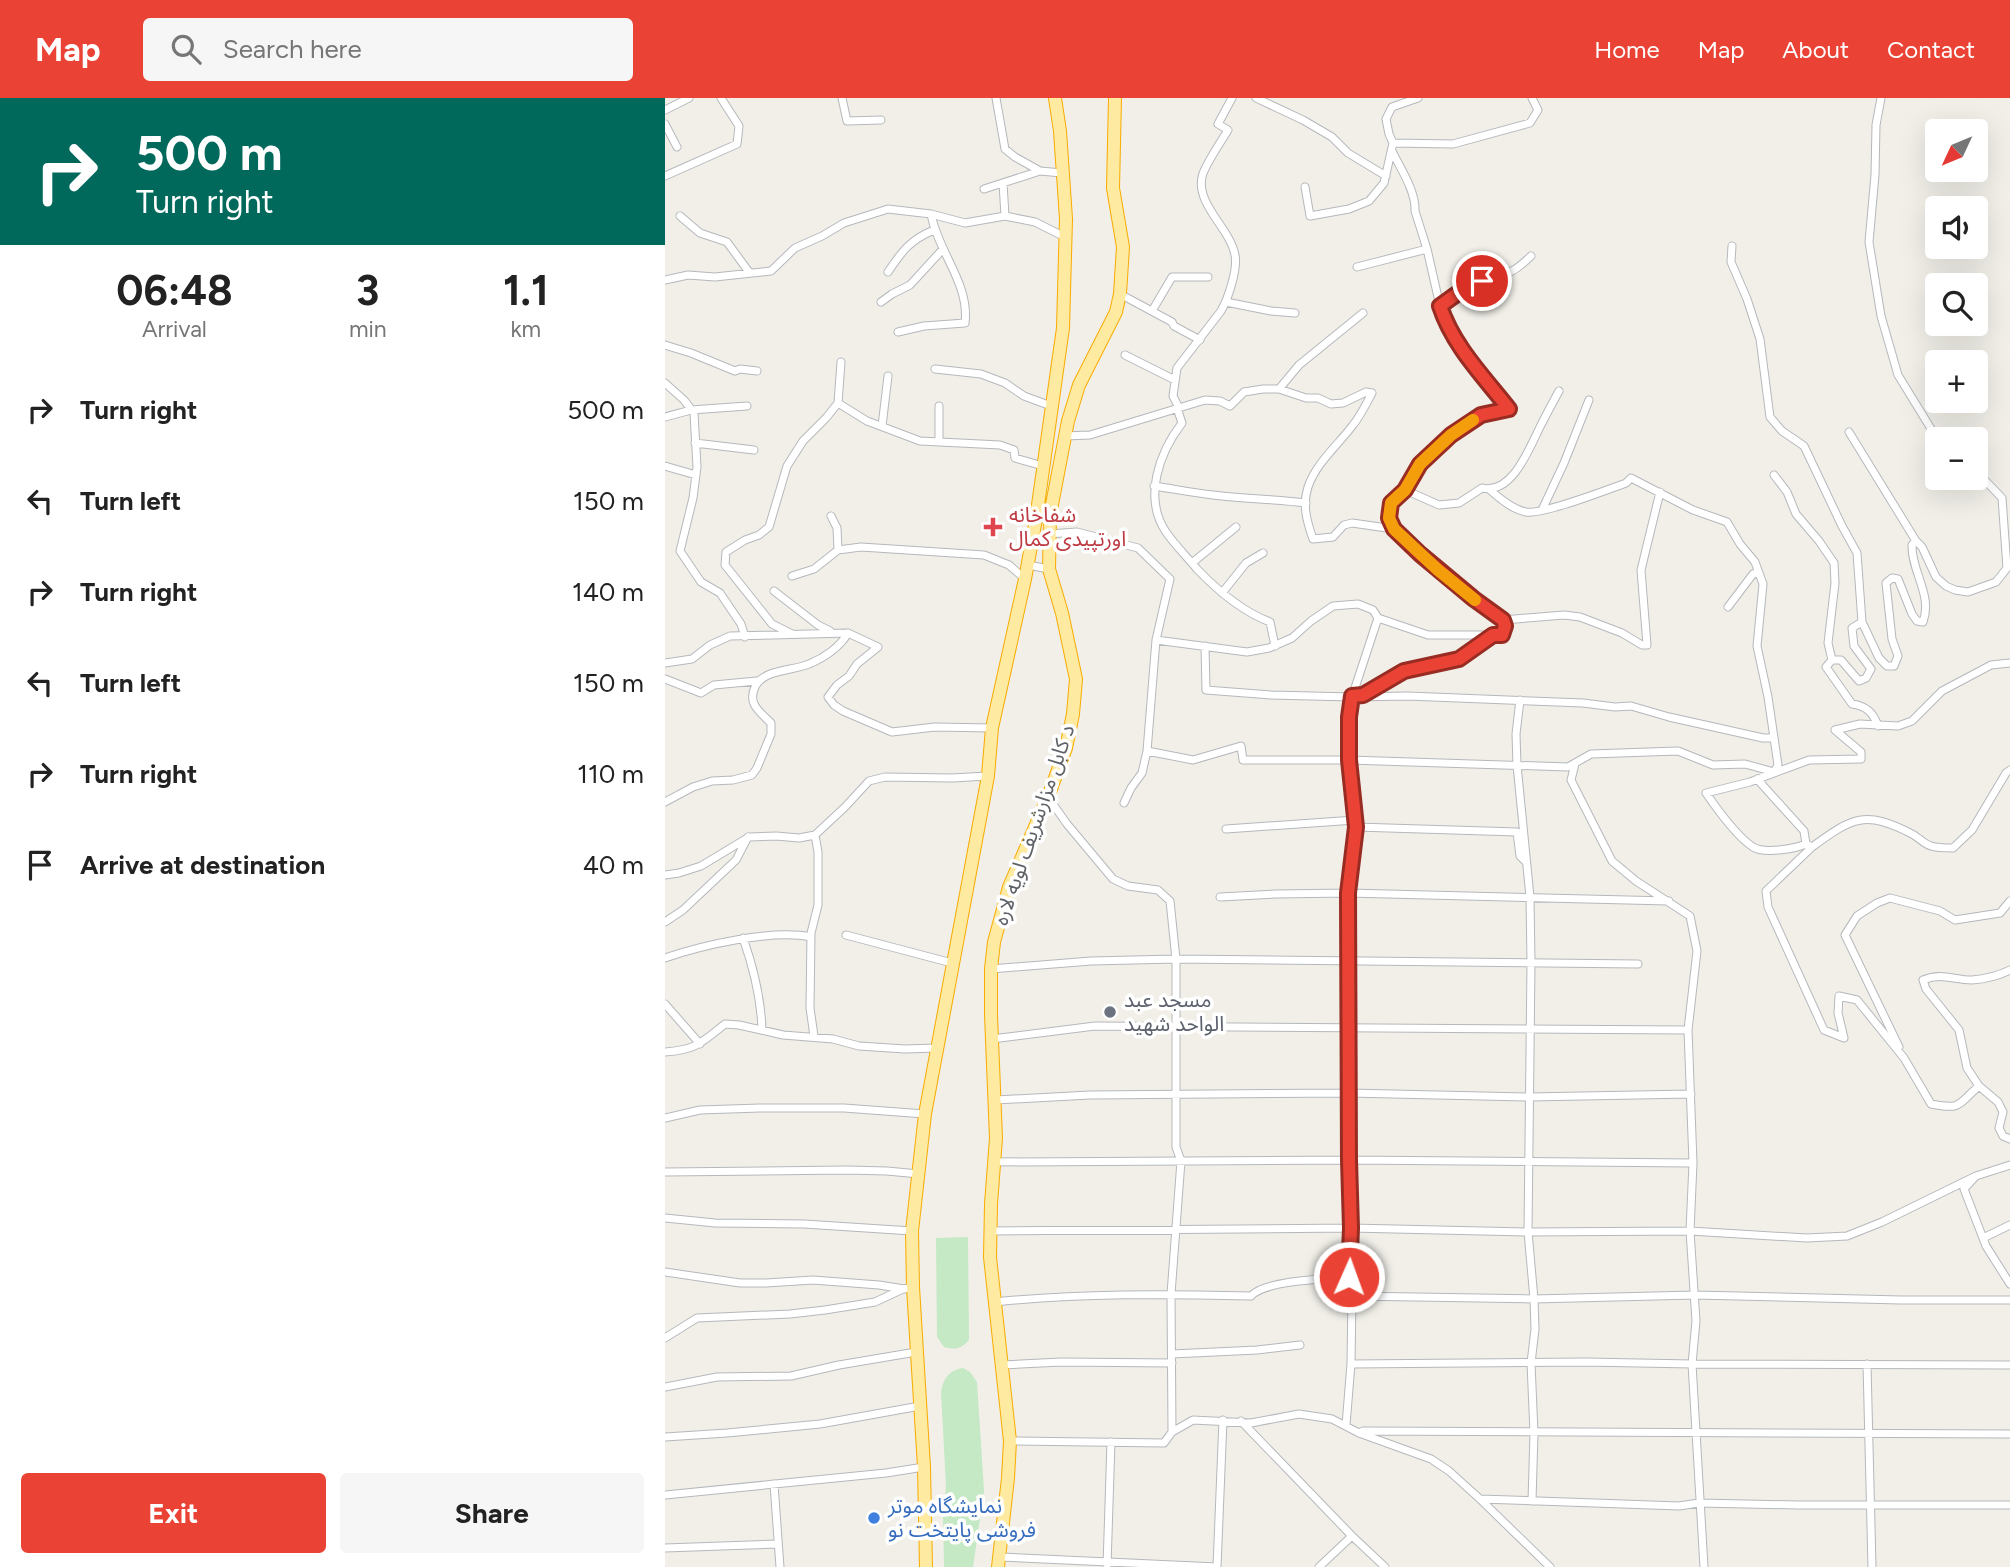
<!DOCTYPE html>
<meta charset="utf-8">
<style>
body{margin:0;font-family:Figtree,"Noto Sans Arabic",sans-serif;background:#f6f6f6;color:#222;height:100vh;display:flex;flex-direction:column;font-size:26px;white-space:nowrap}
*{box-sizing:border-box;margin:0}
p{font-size:23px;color:#767676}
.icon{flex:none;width:38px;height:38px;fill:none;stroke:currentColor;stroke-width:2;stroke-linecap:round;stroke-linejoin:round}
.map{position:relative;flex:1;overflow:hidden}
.sheet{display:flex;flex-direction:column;background:#fff;width:665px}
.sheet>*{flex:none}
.top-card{background:#00695c;color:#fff;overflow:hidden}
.needle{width:46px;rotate:226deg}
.buttons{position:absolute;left:1260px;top:21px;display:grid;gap:14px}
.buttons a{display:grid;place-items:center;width:63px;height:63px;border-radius:7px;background:#fff;box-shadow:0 7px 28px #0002;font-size:35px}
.pin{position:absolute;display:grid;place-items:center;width:60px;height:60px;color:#fff;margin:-30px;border:4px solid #fff;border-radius:50%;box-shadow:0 2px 7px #0007}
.me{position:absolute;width:77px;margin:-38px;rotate:2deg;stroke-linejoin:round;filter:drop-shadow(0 0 5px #0008)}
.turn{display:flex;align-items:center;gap:24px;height:147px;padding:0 21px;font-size:32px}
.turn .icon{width:91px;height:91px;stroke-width:2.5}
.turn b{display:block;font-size:49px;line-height:60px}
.eta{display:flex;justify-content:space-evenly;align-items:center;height:119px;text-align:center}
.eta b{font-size:42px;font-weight:700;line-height:49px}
.primary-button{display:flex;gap:14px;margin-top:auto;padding:14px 21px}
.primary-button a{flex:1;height:80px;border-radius:7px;background:#ea4335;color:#fff;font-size:28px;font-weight:700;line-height:80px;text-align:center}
.primary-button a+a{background:#f6f6f6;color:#222}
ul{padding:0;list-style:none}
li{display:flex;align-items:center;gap:21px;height:91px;padding:0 21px}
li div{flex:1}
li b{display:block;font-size:26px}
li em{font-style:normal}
header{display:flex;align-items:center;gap:42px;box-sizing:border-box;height:98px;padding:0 35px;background:#ea4335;color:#fff}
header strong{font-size:33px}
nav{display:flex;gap:38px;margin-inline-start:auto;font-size:24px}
.search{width:490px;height:63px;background:#f6f6f6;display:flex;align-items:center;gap:18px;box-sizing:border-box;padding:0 24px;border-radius:7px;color:#767676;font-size:26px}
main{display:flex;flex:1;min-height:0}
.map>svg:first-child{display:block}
.green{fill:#c5e8c5}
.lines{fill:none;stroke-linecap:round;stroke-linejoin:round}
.minor-casing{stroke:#b5b8bc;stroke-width:9}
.trunk-casing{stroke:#f9ab00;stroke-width:14}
.minor{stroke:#fff;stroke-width:7}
.trunk{stroke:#feeaa1;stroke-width:12}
.route-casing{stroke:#982c22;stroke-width:18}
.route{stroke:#ea4335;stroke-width:12}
.slow{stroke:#f59e0b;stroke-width:12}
.health-dot{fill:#e0444e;stroke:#fff;stroke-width:2.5}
.worship-dot{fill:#6b7280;stroke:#fff;stroke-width:2.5}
.shop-dot{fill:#3f7fe0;stroke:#fff;stroke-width:2.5}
.labels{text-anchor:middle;stroke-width:7;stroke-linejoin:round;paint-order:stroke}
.health-label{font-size:21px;fill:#be3a42;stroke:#fff;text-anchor:start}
.street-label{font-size:21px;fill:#5f6368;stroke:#fff}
.worship-label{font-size:21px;fill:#5b616d;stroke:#fff;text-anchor:start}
.shop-label{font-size:21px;fill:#366cbe;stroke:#fff;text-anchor:start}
</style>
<header>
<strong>Map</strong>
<div class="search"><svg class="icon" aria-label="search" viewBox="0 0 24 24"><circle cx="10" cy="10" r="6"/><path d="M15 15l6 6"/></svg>Search here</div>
<nav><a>Home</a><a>Map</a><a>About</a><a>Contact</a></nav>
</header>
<main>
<section class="sheet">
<div class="top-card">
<div class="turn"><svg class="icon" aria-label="right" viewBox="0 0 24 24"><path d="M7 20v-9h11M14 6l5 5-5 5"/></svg><div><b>500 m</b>Turn right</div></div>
</div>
<div class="eta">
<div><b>06:48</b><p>Arrival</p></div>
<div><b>3</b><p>min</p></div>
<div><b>1.1</b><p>km</p></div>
</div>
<ul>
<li><svg class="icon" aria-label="right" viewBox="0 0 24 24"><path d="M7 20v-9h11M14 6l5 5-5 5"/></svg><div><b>Turn right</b></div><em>500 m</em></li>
<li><svg class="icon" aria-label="left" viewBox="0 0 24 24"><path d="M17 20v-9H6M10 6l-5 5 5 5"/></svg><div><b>Turn left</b></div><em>150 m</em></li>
<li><svg class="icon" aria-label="right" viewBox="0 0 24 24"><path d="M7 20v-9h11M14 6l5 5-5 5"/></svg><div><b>Turn right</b></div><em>140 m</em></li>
<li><svg class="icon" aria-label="left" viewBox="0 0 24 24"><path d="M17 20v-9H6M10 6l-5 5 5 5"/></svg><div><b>Turn left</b></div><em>150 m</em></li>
<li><svg class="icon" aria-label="right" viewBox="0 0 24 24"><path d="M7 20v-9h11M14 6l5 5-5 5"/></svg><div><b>Turn right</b></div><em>110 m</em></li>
<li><svg class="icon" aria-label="arrive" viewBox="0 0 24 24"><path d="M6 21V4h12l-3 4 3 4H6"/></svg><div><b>Arrive at destination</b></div><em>40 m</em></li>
</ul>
<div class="primary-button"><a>Exit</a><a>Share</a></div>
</section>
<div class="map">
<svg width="1345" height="1469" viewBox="0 0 1345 1469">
<rect width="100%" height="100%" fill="#f1efe8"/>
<path class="green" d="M 303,1139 L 304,1242 C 296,1251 291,1252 279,1249 L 272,1239 L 271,1140 Z
M 298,1270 L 305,1274 L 312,1284 L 319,1393 L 308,1469 L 279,1469 L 278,1418 L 281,1388 L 276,1294 C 279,1280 283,1273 298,1270 Z"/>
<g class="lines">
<defs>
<path id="minor" d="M 177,0 L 182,23 L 216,22
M 331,0 L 340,51 L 350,59 L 375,73
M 591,0 L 638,22 L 667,39 L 683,55 L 721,78
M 1216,0 L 1211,27 L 1210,77 L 1204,144 L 1216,218 L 1233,277 L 1268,334 L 1276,341
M 0,12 L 24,0
M 0,26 L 12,49
M 728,45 L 788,46 L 865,25 L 873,12 L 867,0
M 727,53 C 735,70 751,93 750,113 L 762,151 L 775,208
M 0,78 L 72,46 L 74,28 L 56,0
M 338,85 L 340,118
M 640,89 L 645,118 L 684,111 L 704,103 L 719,85 L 728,45 L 724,36 L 721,21 L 727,9 L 753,0
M 319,91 L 375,73 L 397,75
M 15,118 L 35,135 L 62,144 L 84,174
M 1067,148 L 1066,164 L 1082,201 L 1095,241 L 1105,319 L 1117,333 L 1139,348 L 1177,428 L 1192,455 L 1197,524
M 692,169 L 762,151
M 223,174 C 237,153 245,142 269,132
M 0,182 L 23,177 L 50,179 L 106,173 L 130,150 L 157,138 L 179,125 L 223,111 L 266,116 L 300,125 L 340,118 L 370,124 L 400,139
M 455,196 L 507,224 L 509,228 L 535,242
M 216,204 L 227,196 L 245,187 L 278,151
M 561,204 L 606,213 L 630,215
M 487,213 L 507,179 L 543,179
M 233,234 L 259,228 L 300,225 C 305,186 273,154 266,116
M 0,247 L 26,255 L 70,273 L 75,271 L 92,273
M 460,257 L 510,282
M 270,271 L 316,276 L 340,285 L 359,298 L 386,308
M 0,285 L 19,302 L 29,315 L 32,369 L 28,400 L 15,453 L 36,484 L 55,495 L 76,526 L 80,539
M 614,291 L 634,267 L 698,215
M 707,295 C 701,306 696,317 688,327 C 673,347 651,365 643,389 C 637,407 642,424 648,441 L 668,439 L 679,427 L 687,425 L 729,431
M 173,305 L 202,323 L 255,343 L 335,347 L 349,352 L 350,360 L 378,368
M 274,308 L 274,344
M 512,310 L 517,325 C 494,355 478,400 501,434 C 510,447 522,459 532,471 C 553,493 576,513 605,524 L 610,548
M 514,310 L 508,298 L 512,270 L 556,213 C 563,201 573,171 570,157 C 565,130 531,107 537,79 C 539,68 556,44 563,32 L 553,26 L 567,0
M 0,319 L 26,312 L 82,308
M 217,328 L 223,278
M 1184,334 L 1251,443
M 400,338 L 425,337 L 540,302 L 555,303 L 565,308 L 579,294 L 598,291 L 614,291 L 641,300 L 653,300 L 666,306 L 678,305 L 701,294 L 707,295
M 30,345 L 89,352
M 0,368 L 31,377
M 1109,377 L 1122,394 L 1131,416 L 1154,443 L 1169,465 L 1170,485 L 1163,545 L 1167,562
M 489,388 C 509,391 529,395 548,397 C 579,401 610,401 641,405
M 740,392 L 774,407 L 794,405 L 817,390 C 848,397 865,348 876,327 C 882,315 888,304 894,293
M 877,412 L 899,365 L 924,302
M 166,418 L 172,430 L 173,452
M 384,436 L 412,434 L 473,450 L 505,481 L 491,542 L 482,653 L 477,675 L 466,690 L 459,705
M 527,465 L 571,429
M 363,467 L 384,471
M 127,478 L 149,471 L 173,452 L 196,449 L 319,457 L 344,467 L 360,481
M 109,493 L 153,527 L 165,533
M 557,495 L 581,465 L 598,455
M 1063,509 L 1088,476 L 1093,475
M 838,522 L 899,517 L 915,519 L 957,535 L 977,547 L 982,547 L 976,472 L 995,394
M 127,536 L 107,526 L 60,467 L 61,454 L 80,442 L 94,437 L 104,429 L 122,368 L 138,343 L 161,320 L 173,305 L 176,264
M 491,542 L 582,554 L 604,550 L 627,540 L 646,523 L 668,508 L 693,506 L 708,512 L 713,520 L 763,537 L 837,537 L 840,528 L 838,522 L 809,501 L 755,456 L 729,431 L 724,420 L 726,405 L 740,392 L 755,366 L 786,337 L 816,317 L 844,311 C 818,279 788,248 775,208 C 787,198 802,187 818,183 C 843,175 846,177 866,158
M 540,548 L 541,592 L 606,597 L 687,599 L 743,598 L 918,605 L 950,609 L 966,608 L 1004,619 L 1098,640 L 1109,640
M 0,565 L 27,561 L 45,547 L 65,538 L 183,535 L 213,549 L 192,566 L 184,578 L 172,587 L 163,599 L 169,607 L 178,613 L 227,634 L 270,629 L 327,630
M 1345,565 L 1326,567 L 1277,593 L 1247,623 L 1233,628 L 1195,626 L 1170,632 L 1196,654 L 1196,661 L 1144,662 L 1085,684 L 1041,695 C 1052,711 1071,738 1088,749 C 1099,756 1129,751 1141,746 L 1147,749 L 1101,793 L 1103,809 L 1159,932 L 1179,940 L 1173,915 L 1174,898 L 1192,902 L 1239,960 L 1266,1006 C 1297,1012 1292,1007 1314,988 L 1333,1004 L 1338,1014 L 1334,1030 L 1338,1038 L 1345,1041
M 0,581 L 36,595 L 49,587 L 92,583
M 700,596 L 739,573 L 794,561 L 827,538
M 855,602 L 851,636 L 852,667 L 865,799 L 866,865 L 863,1134 L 869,1201 L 870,1231 L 866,1265 L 869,1335 L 867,1403
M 1213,628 C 1208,614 1201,608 1187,606 L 1161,569 L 1167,562 L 1176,562 L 1194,583 L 1201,580 L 1206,571 L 1189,548 L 1187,530 L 1197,524 L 1214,560 L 1222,568 L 1229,568 L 1233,558 L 1227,541 L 1221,485 L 1227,480 L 1233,481 L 1247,516 L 1252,523 L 1258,524 C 1268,497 1246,473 1247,447 L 1251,443 L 1257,449 L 1271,479 L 1281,488 L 1290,492 L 1303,494 L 1331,484 L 1342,470 L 1337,400 L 1311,373
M 482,653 L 528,662 L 576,648 L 578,662 L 684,662 L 903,669 L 926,656 L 1013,653 L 1048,667 L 1080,666 L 1109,674 L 1113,667 L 1103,599 L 1092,548 L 1098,486 L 1090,464 L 1075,446 L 1062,424 L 1028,412 L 966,380 L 961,385 C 941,392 877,417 861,414 C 847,411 835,401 824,391
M 910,666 L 906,682 L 947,763 L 971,783 L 1025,818 L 1032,853 L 1023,932 L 1028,1065 L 1025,1133 L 1031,1223 L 1027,1266 L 1039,1469
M 1092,681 L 1139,733 L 1141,746
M 383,699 L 402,726 L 448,781 L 463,788 L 493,792 L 505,803 L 511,861 L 511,1049 L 516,1063 L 506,1196 L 507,1334
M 0,704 L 28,689 L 47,683 L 68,682 L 87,677 L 92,670 L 106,636 L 106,625 C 95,614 82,606 90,589 C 98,571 128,573 144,566 C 159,560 175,549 183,535
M 691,729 L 852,734 L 855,758 L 860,763
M 561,731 L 690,722
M 1147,749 C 1188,719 1200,712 1247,736 C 1253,739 1259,746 1266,748 C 1272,750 1281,750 1288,750 L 1307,732 L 1341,675 L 1345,672
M 0,777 L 14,775 L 36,768 L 84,739 L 111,738 L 134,740 L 150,737 L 180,709 L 204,683 L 220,679 L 287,680 L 323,678
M 555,799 L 611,796 L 683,795 L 1004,803
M 0,824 L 18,812 L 71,762 L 83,739
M 181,837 L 287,865
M 78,840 C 89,871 96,899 97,932
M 0,860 C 38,847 107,831 146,839
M 326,871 L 426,863 L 511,861 L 973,866
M 0,906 L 35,946
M 149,938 L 145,910 L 146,835 L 153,807 L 153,754 L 150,737
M 327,941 L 430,928 L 1023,932
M 1234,949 L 1180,837 L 1192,818 L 1212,805 L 1225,800 L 1275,813 L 1290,822 L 1335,815 L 1345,803
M 0,954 C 31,952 36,945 60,926 L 74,927 L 118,937 L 168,941 L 194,948 L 240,951 L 272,950
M 1314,988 L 1302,970 L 1294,932 L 1261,891 L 1258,882 C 1277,874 1288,882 1307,882 C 1321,881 1333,878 1345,872
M 331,1002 L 425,997 L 684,995 L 864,999 L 1026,996
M 0,1020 L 35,1012 L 95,1010 L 179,1010 L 260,1016
M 330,1064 L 684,1062 L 1028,1065
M 1345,1067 L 1311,1078 L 1299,1091 L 1321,1148 L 1345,1186
M 0,1074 L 182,1072 L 222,1073 L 254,1076
M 0,1120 L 50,1125 L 139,1126 L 247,1133
M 325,1133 L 686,1130 L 863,1134 L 1025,1133 L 1142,1140 L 1182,1138 L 1217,1124 L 1311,1078
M 1318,1140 L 1345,1127
M 0,1174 L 75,1185 L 101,1185 L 148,1182 L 214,1187 L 239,1191 L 248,1189
M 687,1198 L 869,1201 L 1030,1197 L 1236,1202 L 1345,1202
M 330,1204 C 415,1195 501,1196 586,1198 C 600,1182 662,1181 684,1179
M 0,1240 L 32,1220 L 125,1216 L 160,1212 L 210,1204 L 238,1191
M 507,1256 L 592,1252 L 635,1247
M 686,1266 L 921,1264 L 1027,1266 L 1345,1267
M 1202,1266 L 1207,1469
M 336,1267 L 396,1264 L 507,1265
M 0,1289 L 52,1279 L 126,1278 L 174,1267 L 251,1254
M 576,1323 L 687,1438 L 720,1469
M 681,1327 L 686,1266 L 687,1198 L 684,1179 L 686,1130 L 684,1062 L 683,795 L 691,729 L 684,662 L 684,619 L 687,599 L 713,520
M 694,1335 L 698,1333 L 1345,1336
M 0,1339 L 62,1335 L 155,1326 L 255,1308
M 345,1343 L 499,1345 L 507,1334 L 528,1322 L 586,1325 L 634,1316 L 667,1321 L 694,1335 L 766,1361 L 784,1373 L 815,1401 L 885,1469
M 109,1386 L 115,1469
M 0,1397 L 221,1375 L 259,1369
M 815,1401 L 1014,1408 L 1034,1405 L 1133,1407 L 1345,1407
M 0,1450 L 113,1446
M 335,1459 L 552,1469
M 442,1468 L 446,1344
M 552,1469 L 558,1322
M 654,1469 L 687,1438"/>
<path id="trunk" d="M 261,1469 L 259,1369 L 248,1189 L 247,1133 L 260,1016 L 323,678 L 327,630 L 360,481 L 371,421 L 398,230 L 401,121 L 395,33 L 390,0
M 333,1469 L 343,1380 L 345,1343 L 325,1159 L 326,1106 L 331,1040 L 326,917 L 326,871 L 329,844 L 344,789 L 383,699 L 401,650 L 408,616 L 411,581 L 397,515 L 384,471 L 385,417 L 403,323 L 414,287 L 451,214 L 455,196 L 458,149 L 448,90 L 450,0"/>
</defs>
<use href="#minor" class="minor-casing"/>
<use href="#trunk" class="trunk-casing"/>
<use href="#minor" class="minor"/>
<use href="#trunk" class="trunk"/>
</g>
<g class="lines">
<defs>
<path id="route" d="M 684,1179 L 686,1130 L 684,1062 L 683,795 L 691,729 L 684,662 L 684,619 L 687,598 L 698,597 L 739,573 L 794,561 L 828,537 L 837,537 L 840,528 L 838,522 L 809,501 L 755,456 L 729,431 L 724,420 L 726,405 L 740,392 L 755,366 L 786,337 L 816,317 L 844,311 C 819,279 788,248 775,208 L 800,190 L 817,183"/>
</defs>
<use href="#route" class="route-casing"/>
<use href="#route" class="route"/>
<path class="slow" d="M 808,322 L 786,337 L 755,366 L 740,392 L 726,405 L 724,420 L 729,431 L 773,472 L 810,502"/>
</g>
<path class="health-dot" d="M324.5 418.5h7v7h7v7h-7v7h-7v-7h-7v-7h7z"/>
<circle class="worship-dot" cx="445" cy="914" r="7"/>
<circle class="shop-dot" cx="209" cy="1420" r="7"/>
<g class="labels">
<g class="health-label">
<text x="344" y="424">شفاخانه<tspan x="344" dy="24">اورتپیدی کمال</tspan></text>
</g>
<g class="street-label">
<text transform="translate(369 727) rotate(-71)" y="7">د کابل مزارشریف لویه لاره</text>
</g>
<g class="worship-label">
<text x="459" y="909">مسجد عبد<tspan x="459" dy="24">الواحد شهید</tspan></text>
</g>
<g class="shop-label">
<text x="223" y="1415">نمایشگاه موتر<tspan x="223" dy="24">فروشی پایتخت نو</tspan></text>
</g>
</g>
</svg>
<div class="buttons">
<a><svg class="needle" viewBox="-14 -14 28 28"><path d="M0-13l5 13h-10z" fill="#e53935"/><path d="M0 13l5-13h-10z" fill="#767676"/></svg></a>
<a><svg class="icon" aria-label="sound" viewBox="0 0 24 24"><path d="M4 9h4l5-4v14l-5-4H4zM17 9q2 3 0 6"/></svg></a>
<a><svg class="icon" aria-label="search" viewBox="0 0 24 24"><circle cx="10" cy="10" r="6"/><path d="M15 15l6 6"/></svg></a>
<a>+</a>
<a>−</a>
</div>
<div class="pin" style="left:817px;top:183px;background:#d93025"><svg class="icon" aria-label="arrive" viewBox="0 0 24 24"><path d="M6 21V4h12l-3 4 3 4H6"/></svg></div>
<svg class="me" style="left:684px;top:1179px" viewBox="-20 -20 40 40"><circle r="17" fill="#ea4335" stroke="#fff" stroke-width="3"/><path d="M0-11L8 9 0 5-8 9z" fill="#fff"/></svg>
</div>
</main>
